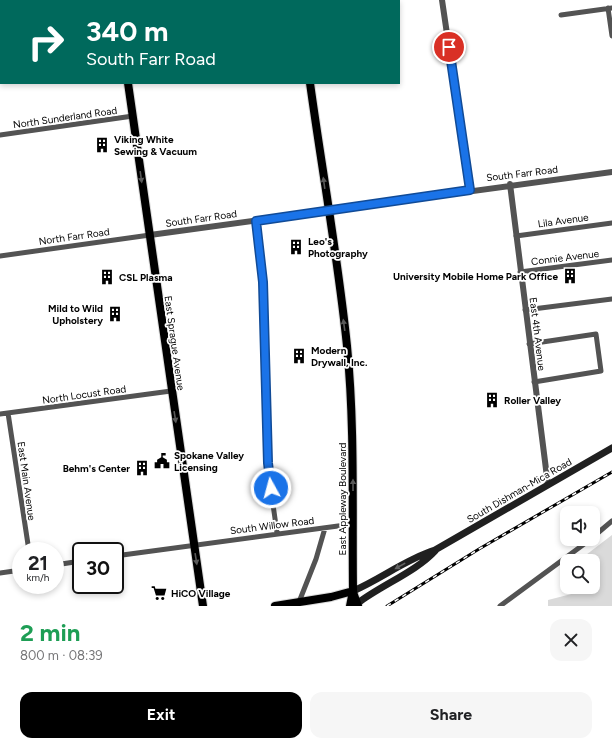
<!DOCTYPE html>
<meta charset="utf-8">
<style>
body{margin:0;font-family:Figtree,sans-serif;background:#f6f6f6;color:#202124;height:100vh;display:flex;flex-direction:column;font-size:15px;white-space:nowrap}
*{box-sizing:border-box;margin:0}
p{font-size:13px;color:#757577}
.icon{flex:none;width:22px;height:22px;fill:none;stroke:currentColor;stroke-width:2;stroke-linecap:round;stroke-linejoin:round}
.map{position:relative;height:606px;overflow:hidden}
.panel{display:flex;flex-direction:column;background:#fff;flex:1}
.panel>*{flex:none}
.guide{position:absolute;left:0px;top:0px;width:400px;height:84px;box-shadow:0 2px 6px #0003;background:#00695c;color:#fff;overflow:hidden}
.buttons{position:absolute;left:560px;top:506px;display:grid;gap:8px}
.buttons a{display:grid;place-items:center;width:40px;height:40px;border-radius:8px;background:#fff;box-shadow:0 2px 6px #0003;font-size:20px}
.speed{position:absolute;left:12px;top:542px;display:flex;gap:8px;font-size:20px;font-weight:700;text-align:center}
.speed>*{display:grid;place-content:center;width:52px;height:52px;border-radius:50%;background:#fff;box-shadow:0 2px 6px #0003;line-height:1}
.speed small{font-size:10px;font-weight:400}
.speed .limit{border:2px solid #111;border-radius:6px;background:#fff;color:#111}
.pin{position:absolute;display:grid;place-items:center;width:34px;height:34px;color:#fff;margin:-17px;border:2px solid #fff;border-radius:50%;box-shadow:0 1px 4px #0007}
.me{position:absolute;width:44px;margin:-22px;rotate:353deg;stroke-linejoin:round;filter:drop-shadow(0 0 3px #0008)}
.turn{display:flex;align-items:center;gap:14px;height:84px;padding:0 20px;font-size:18px}
.turn .icon{width:52px;height:52px;stroke-width:2.5}
.turn b{display:block;font-size:28px;line-height:34px}
.round{display:grid;place-items:center;flex:none;width:42px;height:42px;border-radius:12px;background:#f6f6f6}
.overview{display:flex;align-items:center;justify-content:space-between;height:68px;padding:0 20px}
h1{font-size:24px;font-weight:700;line-height:30px;color:#1e9e55}
.action{display:flex;gap:8px;margin-top:auto;padding:8px 20px}
.action a{flex:1;height:46px;border-radius:12px;background:#000;color:#fff;font-size:16px;font-weight:700;line-height:46px;text-align:center}
.action a+a{background:#f6f6f6;color:#202124}
.map>svg:first-child{display:block}
.green{fill:#dadada}
.lines{fill:none;stroke-linecap:round;stroke-linejoin:round}
.primary-casing{stroke:#dbdbdb;stroke-width:10}
.minor{stroke:#535353;stroke-width:5}
.tertiary{stroke:#535353;stroke-width:6}
.secondary{stroke:#202020;stroke-width:7}
.primary{stroke:#000;stroke-width:8}
.rail-casing{stroke:#000;stroke-width:3}
.rail{stroke:#fff;stroke-width:1.5;stroke-dasharray:4.5;stroke-linecap:butt}
.oneway{fill:#595959}
.oneway2{fill:#636363}
.route-casing{stroke:#114b97;stroke-width:10}
.route{stroke:#1a73e8;stroke-width:7}
.labels{text-anchor:middle;stroke-width:3.5;stroke-linejoin:round;paint-order:stroke}
.street-label{font-size:10px;fill:#000;stroke:#fff}
.poi-label{font-size:10px;font-weight:bold;fill:#000;stroke:#fff;text-anchor:start}
</style>
<div class="map">
<svg width="612" height="606" viewBox="0 0 612 606">
<rect width="100%" height="100%" fill="#fff"/>
<path class="green" d="M 612,535 L 612,606 L 548,606 L 548,600 L 591,589 L 593,561 L 583,561 L 582,558 Z"/>
<g class="lines">
<defs>
<path id="primary" d="M 116,0 L 116,1
M 298,0 L 298,1
M 128,83 L 203,606
M 310,83 C 322,170 338,258 347,346 C 355,427 352,509 353,591 L 350,606
M 353,592 L 358,606
M 275,606 L 331,597 L 353,591"/>
</defs>
<use href="#primary" class="primary-casing"/>
<path class="minor" d="M 608,8 L 612,36
M 561,15 L 612,8
M 0,19 L 1,19
M 0,135 L 133,116
M 256,221 C 268,301 262,382 268,464 C 270,487 274,510 277,533
M 516,236 L 612,223
M 0,256 L 150,235
M 520,272 L 612,260
M 525,310 L 612,299
M 529,344 L 596,334 L 601,371 L 534,382
M 8,413 L 29,551
M 0,414 L 171,391
M 593,537 L 612,521
M 115,556 L 353,524
M 55,565 L 81,561
M 0,573 L 21,570
M 299,602 L 316,559 L 325,528
M 500,606 L 591,539"/>
<path class="tertiary" d="M 442,0 L 470,190
M 510,184 L 548,485
M 150,235 L 612,172"/>
<path class="secondary" d="M 353,591 C 381,579 406,559 435,550 L 612,448
M 358,603 C 380,586 417,571 435,551"/>
<use href="#primary" class="primary"/>
<defs>
<path id="rail" d="M 387,606 L 479,549 L 612,472"/>
</defs>
<use href="#rail" class="rail-casing"/>
<use href="#rail" class="rail"/>
</g>
<defs><path id="oneway-solid" d="M-6-.8H1V-3.2L6.5 0L1 3.2V.8H-6Z"/></defs>
<g class="oneway">
<use href="#oneway-solid" transform="translate(141 177) rotate(82)"/>
<use href="#oneway-solid" transform="translate(324 183) rotate(-98)"/>
<use href="#oneway-solid" transform="translate(344 325) rotate(-98)"/>
<use href="#oneway-solid" transform="translate(175 417) rotate(81)"/>
<use href="#oneway-solid" transform="translate(353 485) rotate(-90)"/>
<use href="#oneway-solid" transform="translate(196 559) rotate(81)"/>
</g>
<use class="oneway2" href="#oneway-solid" transform="translate(400 566) rotate(151)"/>
<g class="lines">
<defs>
<path id="route" d="M 271,488 L 268,463 L 263,282 L 256,221 L 470,190 L 449,47"/>
</defs>
<use href="#route" class="route-casing"/>
<use href="#route" class="route"/>
</g>
<defs>
<symbol id="building-bare" viewBox="-9 -9 18 18"><path d="M-4-6H4V6H1V3H-1V6H-4ZM-2.5-4.3h1.7v1.8h-1.7ZM.8-4.3h1.7v1.8H.8ZM-2.5-1h1.7V.8h-1.7ZM.8-1h1.7V.8H.8Z" fill="#000" stroke="#fff" stroke-width="2.5" paint-order="stroke"/></symbol>
<symbol id="civic-bare" viewBox="-9 -9 18 18"><path d="M-.6-6.5H3V-4.5H.6V-3L4-1V1h2V6H-6V1h2V-1L-.6-3ZM-1.2 2.5V6h2.4V2.5Z" fill="#000" stroke="#fff" stroke-width="2.5" paint-order="stroke"/></symbol>
<symbol id="supermarket-bare" viewBox="-9 -9 18 18"><path d="M-6-5.5h2.5l.6 2H6L4.5 2H-2.5L-4.4-4H-6ZM-1.5 3.2a1.3 1.3 0 1 0 .1 0ZM3 3.2a1.3 1.3 0 1 0 .1 0Z" fill="#000" stroke="#fff" stroke-width="2.5" paint-order="stroke"/></symbol>
</defs>
<g fill-rule="evenodd">
<use href="#building-bare" x="91" y="134" width="22" height="22"/>
<use href="#building-bare" x="285" y="236" width="22" height="22"/>
<use href="#building-bare" x="559" y="265" width="22" height="22"/>
<use href="#building-bare" x="96" y="266" width="22" height="22"/>
<use href="#building-bare" x="104" y="303" width="22" height="22"/>
<use href="#building-bare" x="288" y="345" width="22" height="22"/>
<use href="#building-bare" x="481" y="389" width="22" height="22"/>
<use href="#civic-bare" x="151" y="450" width="22" height="22"/>
<use href="#building-bare" x="131" y="457" width="22" height="22"/>
<use href="#supermarket-bare" x="148" y="582" width="22" height="22"/>
</g>
<g class="labels">
<g class="street-label">
<text transform="translate(65 117) rotate(-8)" y="4">North Sunderland Road</text>
<text transform="translate(522 173) rotate(-7)" y="4">South Farr Road</text>
<text transform="translate(201 218) rotate(-8)" y="4">South Farr Road</text>
<text transform="translate(563 220) rotate(-8)" y="4">Lila Avenue</text>
<text transform="translate(74 236) rotate(-8)" y="4">North Farr Road</text>
<text transform="translate(565 257) rotate(-7)" y="4">Connie Avenue</text>
<text transform="translate(538 334) rotate(83)" y="4">East 4th Avenue</text>
<text transform="translate(175 343) rotate(82)" y="4">East Sprague Avenue</text>
<text transform="translate(84 394) rotate(-8)" y="4">North Locust Road</text>
<text transform="translate(27 481) rotate(82)" y="4">East Main Avenue</text>
<text transform="translate(519 490) rotate(-30)" y="4">South Dishman-Mica Road</text>
<text transform="translate(342 499) rotate(-90)" y="4">East Appleway Boulevard</text>
<text transform="translate(272 525) rotate(-7)" y="4">South Willow Road</text>
</g>
<g class="poi-label">
<text x="114" y="143">Viking White<tspan x="114" dy="12">Sewing &amp; Vacuum</tspan></text>
<text x="308" y="245">Leo's<tspan x="308" dy="12">Photography</tspan></text>
<text x="558" y="280" text-anchor="end">University Mobile Home Park Office</text>
<text x="119" y="281">CSL Plasma</text>
<text x="103" y="312" text-anchor="end">Mild to Wild<tspan x="103" dy="12">Upholstery</tspan></text>
<text x="311" y="354">Modern<tspan x="311" dy="12">Drywall, Inc.</tspan></text>
<text x="504" y="404">Roller Valley</text>
<text x="174" y="459">Spokane Valley<tspan x="174" dy="12">Licensing</tspan></text>
<text x="130" y="472" text-anchor="end">Behm's Center</text>
<text x="171" y="597">HiCO Village</text>
</g>
</g>
</svg>
<div class="buttons">
<a><svg class="icon" aria-label="sound" viewBox="0 0 24 24"><path d="M4 9h4l5-4v14l-5-4H4zM17 9q2 3 0 6"/></svg></a>
<a><svg class="icon" aria-label="search" viewBox="0 0 24 24"><circle cx="10" cy="10" r="6"/><path d="M15 15l6 6"/></svg></a>
</div>
<div class="speed"><div>21<small>km/h</small></div><div class="limit">30</div></div>
<div class="pin" style="left:449px;top:47px;background:#d93025"><svg class="icon" aria-label="arrive" viewBox="0 0 24 24"><path d="M6 21V4h12l-3 4 3 4H6"/></svg></div>
<svg class="me" style="left:271px;top:488px" viewBox="-20 -20 40 40"><circle r="17" fill="#1a73e8" stroke="#fff" stroke-width="3"/><path d="M0-11L8 9 0 5-8 9z" fill="#fff"/></svg>
<div class="guide">
<div class="turn"><svg class="icon" aria-label="right" viewBox="0 0 24 24"><path d="M7 20v-9h11M14 6l5 5-5 5"/></svg><div><b>340 m</b>South Farr Road</div></div>
</div>
</div>
<section class="panel">
<div class="overview"><div><h1>2 min</h1><p>800 m · 08:39</p></div><a class="round"><svg class="icon" aria-label="close" viewBox="0 0 24 24"><path d="M6 6l12 12M18 6L6 18"/></svg></a></div>
<div class="action"><a>Exit</a><a>Share</a></div>
</section>
